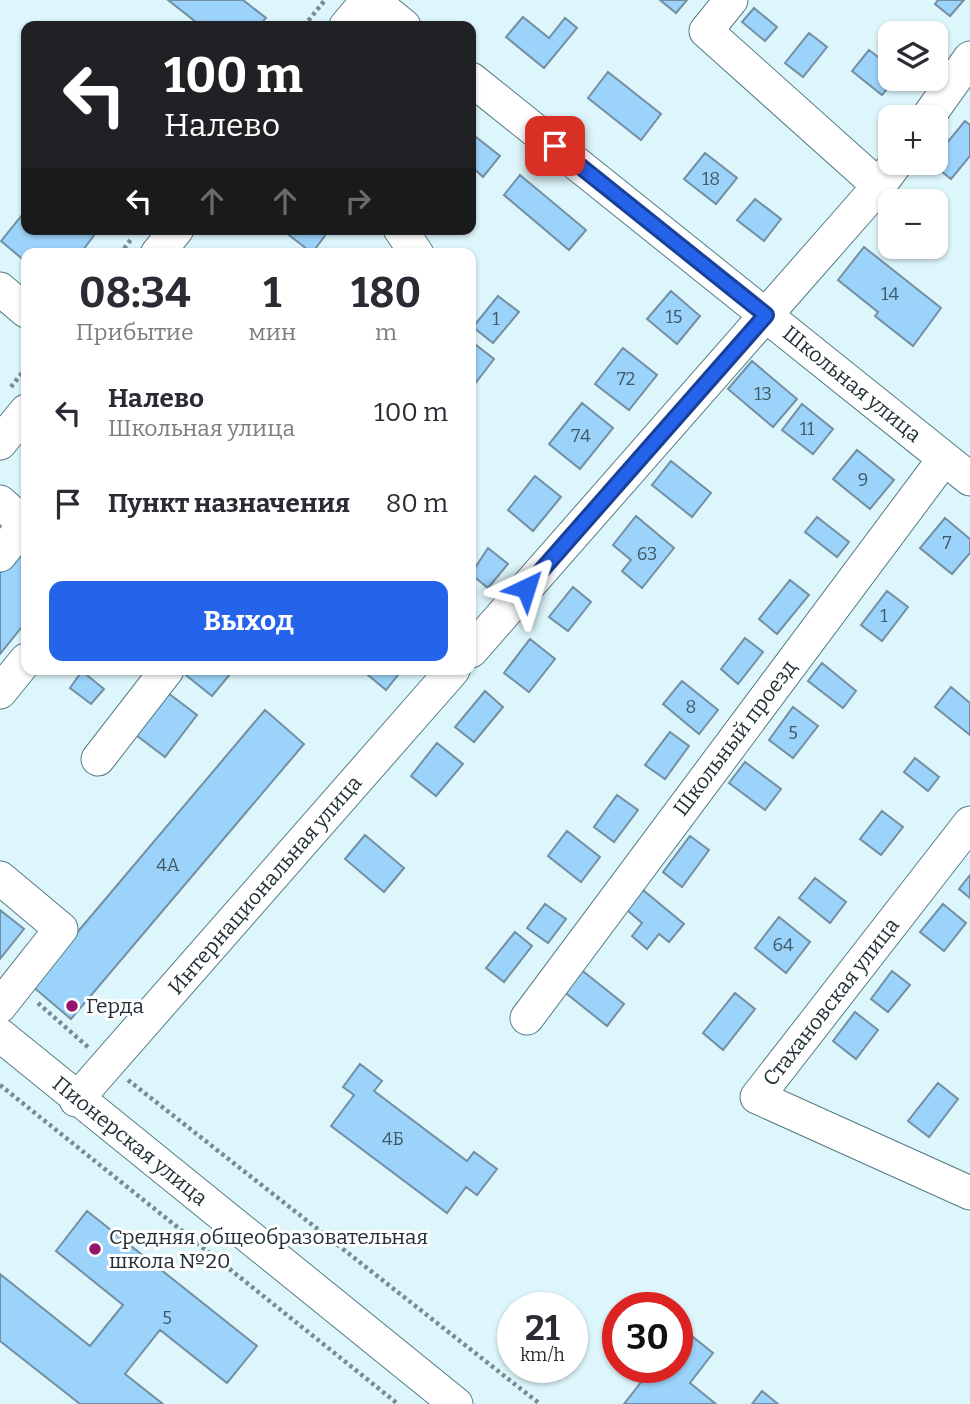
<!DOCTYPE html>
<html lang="ru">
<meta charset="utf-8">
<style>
body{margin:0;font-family:Bitter,serif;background:#f2f2f3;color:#2b2b33;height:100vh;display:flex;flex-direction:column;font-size:26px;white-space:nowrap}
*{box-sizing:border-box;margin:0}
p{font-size:23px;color:#7c7c81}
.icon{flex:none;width:38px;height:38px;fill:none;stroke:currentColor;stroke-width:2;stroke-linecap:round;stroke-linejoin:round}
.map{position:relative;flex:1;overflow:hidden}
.panel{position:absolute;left:21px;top:248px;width:455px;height:427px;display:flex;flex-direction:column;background:#fff;border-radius:14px;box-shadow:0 2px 5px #0004}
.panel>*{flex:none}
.guide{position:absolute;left:21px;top:21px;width:455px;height:214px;border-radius:14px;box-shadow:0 2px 5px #0004;background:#202124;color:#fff;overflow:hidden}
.tools{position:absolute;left:878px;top:21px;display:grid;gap:14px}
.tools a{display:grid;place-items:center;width:70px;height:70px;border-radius:14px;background:#fff;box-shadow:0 2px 5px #0004;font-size:35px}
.speed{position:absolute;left:497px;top:1292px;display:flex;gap:14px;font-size:35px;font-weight:700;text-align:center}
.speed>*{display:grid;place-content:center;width:91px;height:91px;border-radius:50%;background:#fff;box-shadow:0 2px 5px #0004;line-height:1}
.speed small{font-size:18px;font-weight:400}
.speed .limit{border:10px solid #d22;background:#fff;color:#111}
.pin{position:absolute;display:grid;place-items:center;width:60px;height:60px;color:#fff;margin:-30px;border-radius:14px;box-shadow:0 4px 10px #0006}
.me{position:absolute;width:77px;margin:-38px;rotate:41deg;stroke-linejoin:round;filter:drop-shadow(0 0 5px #0008)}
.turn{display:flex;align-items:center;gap:24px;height:147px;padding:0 28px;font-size:32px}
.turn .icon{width:91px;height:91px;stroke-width:2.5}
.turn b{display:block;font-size:49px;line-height:60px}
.lanes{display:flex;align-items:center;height:66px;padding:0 28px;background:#0003;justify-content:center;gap:35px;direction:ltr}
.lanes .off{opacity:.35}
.eta{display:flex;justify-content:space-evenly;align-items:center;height:119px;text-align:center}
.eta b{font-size:42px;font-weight:700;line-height:49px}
.action{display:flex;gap:14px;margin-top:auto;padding:14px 28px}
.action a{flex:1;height:80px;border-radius:14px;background:#2563eb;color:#fff;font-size:28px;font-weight:700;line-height:80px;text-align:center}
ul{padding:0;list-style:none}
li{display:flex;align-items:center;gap:21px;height:91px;padding:0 28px}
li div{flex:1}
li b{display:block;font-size:26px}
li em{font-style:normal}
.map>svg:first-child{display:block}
.building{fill:#9cd3fa;stroke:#738fa4;stroke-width:2}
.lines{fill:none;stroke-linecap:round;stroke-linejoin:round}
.minor-casing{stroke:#577d86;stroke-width:35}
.path{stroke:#778b90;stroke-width:4.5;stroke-dasharray:3.5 3.5;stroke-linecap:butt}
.minor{stroke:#fff;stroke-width:33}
.route-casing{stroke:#184099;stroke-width:18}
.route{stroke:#2563eb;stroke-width:12}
.poi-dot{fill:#96146c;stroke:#fff;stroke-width:2.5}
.labels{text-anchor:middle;stroke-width:6;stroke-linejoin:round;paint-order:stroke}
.number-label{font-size:18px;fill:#405a67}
.street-label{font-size:21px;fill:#223236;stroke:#fff}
.poi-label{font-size:21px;fill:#223236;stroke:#fff;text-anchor:start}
</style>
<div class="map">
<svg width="970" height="1404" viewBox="0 0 970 1404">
<rect width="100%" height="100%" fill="#ddf6fb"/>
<path class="building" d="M 168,0 L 243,0 L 266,18 L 259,26 L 201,26 Z
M 660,0 L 687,0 L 676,13 Z
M 938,0 L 964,0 L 950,16 L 935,4 Z
M 754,8 L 777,27 L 765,41 L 742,22 Z
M 523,17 L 549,38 L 565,18 L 577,28 L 544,68 L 506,37 Z
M 809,33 L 827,47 L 803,77 L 785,63 Z
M 869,50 L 891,67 L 891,79 L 895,79 L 882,95 L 852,71 Z
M 608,72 L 661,114 L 641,140 L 588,98 Z
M 965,121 L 970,125 L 970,156 L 951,179 L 931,163 L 936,163 L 936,156 Z
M 471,133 L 500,156 L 483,177 L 471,166 Z
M 705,153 L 737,178 L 716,204 L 684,179 Z
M 520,175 L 586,230 L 569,250 L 504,195 Z
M 755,199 L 781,219 L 764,241 L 737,220 Z
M 26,210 L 26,229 L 98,230 L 80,254 L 26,254 L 26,262 L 1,241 Z
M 294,229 L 330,229 L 312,253 L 289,235 Z
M 864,247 L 941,308 L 913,346 L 875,316 L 878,312 L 838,280 Z
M 671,291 L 700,316 L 677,344 L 647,319 Z
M 498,296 L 519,312 L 493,343 L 473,327 Z
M 471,341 L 494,359 L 471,389 Z
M 623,348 L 657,375 L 629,410 L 595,384 Z
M 752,361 L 797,399 L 773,427 L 728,389 Z
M 582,403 L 613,428 L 580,469 L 549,444 Z
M 802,404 L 833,429 L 813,454 L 782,430 Z
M 857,450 L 894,480 L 870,509 L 833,479 Z
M 671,461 L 711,493 L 692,517 L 652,485 Z
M 535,476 L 561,497 L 533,531 L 508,510 Z
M 636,516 L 674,548 L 642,588 L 622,571 L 631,560 L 613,545 Z
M 817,517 L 849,542 L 837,557 L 805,532 Z
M 945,518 L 970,539 L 970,553 L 952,574 L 920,548 Z
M 25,542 L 26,622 L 0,654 L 0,573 Z
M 488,548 L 508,564 L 488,588 L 471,574 Z
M 790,580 L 809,595 L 777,634 L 759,619 Z
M 573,587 L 591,602 L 568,631 L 549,617 Z
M 887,591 L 908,607 L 882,641 L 861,625 Z
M 745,638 L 763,652 L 738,684 L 721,669 Z
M 530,639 L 555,659 L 529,692 L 504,673 Z
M 822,663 L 856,691 L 843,708 L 808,681 Z
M 184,670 L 228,670 L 231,673 L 212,696 L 182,672 Z
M 372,670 L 402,670 L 386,690 L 368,675 Z
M 82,671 L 104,689 L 91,704 L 70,688 Z
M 682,681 L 718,710 L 699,734 L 663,704 Z
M 951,687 L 970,703 L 970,735 L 935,707 Z
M 485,691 L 503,707 L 474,742 L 455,727 Z
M 168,693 L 197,715 L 165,757 L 136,735 Z
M 793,707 L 818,726 L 793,758 L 769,740 Z
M 265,710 L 304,744 L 71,1019 L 32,986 Z
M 670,732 L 689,746 L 665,779 L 645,765 Z
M 437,743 L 463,764 L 436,796 L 411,776 Z
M 915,758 L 939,777 L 928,791 L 904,772 Z
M 745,762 L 781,789 L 765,810 L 729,783 Z
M 617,795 L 638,810 L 614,842 L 594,827 Z
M 882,811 L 903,827 L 881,855 L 860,839 Z
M 567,831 L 600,857 L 581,882 L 548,856 Z
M 365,835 L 404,868 L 384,892 L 345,859 Z
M 690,836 L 709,850 L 682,887 L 663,872 Z
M 970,875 L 970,898 L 959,889 Z
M 815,878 L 846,902 L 830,923 L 799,898 Z
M 643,890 L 684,924 L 669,942 L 659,934 L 647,949 L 632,936 L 642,923 L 627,910 Z
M 545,904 L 566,919 L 548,943 L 527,928 Z
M 943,904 L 966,923 L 944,951 L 920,932 Z
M 0,910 L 24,929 L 0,959 Z
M 779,917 L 810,942 L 786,973 L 755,948 Z
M 515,932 L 532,946 L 504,982 L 486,968 Z
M 579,968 L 624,1004 L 607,1026 L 562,990 Z
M 892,971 L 910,985 L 888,1012 L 871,999 Z
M 735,993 L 755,1009 L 723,1050 L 703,1033 Z
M 855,1012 L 878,1030 L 856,1059 L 833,1041 Z
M 360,1064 L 382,1081 L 374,1091 L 467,1161 L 474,1152 L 497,1169 L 477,1195 L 466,1187 L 447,1213 L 331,1126 L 354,1095 L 343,1087 Z
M 938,1083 L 958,1099 L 929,1137 L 908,1121 Z
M 87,1211 L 257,1346 L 227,1383 L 160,1330 L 125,1374 L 163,1404 L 80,1404 L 0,1341 L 0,1274 L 90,1346 L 123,1305 L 56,1251 Z
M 683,1329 L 713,1353 L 690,1383 L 716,1404 L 624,1404 L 653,1367 L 677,1367 L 677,1336 Z
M 762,1391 L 778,1404 L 752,1404 Z"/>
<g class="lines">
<defs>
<path id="minor" d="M 372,0 L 404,26
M 731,0 L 706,31 L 879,186
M 346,26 L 368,0
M 471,79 L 970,479
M 928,117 L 970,58
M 400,229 L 417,254
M 157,254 L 177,229
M 0,289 L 26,311
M 0,443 L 26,411
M 0,502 L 26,525
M 0,555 L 25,524
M 471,651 L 879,186 L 896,163
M 0,692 L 26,660
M 98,759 L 167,670
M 970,823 L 757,1097 L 970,1193
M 0,878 L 61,929 L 0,1006
M 527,1018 L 944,459
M 0,1035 L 456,1404
M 76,1100 L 453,670"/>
</defs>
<use href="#minor" class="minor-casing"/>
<path class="path" d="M 304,26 L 325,0
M 120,254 L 132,238
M 11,387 L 26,368
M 38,1003 L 89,1048
M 128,1080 L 540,1404
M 0,1085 L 398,1404"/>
<use href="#minor" class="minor"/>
</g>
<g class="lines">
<defs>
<path id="route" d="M 526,588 L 766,315 L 555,146"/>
</defs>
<use href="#route" class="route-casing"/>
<use href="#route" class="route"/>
</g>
<g class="poi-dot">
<circle cx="72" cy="1006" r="7"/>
<circle cx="95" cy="1249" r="7"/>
</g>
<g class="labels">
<g class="number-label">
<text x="711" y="185">18</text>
<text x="890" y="300">14</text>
<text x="674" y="323">15</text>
<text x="496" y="325">1</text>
<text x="626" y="385">72</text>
<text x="763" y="400">13</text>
<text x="807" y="435">11</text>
<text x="581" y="442">74</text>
<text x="863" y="486">9</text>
<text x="947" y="549">7</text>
<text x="647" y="560">63</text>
<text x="884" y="622">1</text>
<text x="691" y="713">8</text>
<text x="793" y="739">5</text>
<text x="168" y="871">4А</text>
<text x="783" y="951">64</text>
<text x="393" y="1145">4Б</text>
<text x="167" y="1324">5</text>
</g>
<g class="street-label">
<text transform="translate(852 384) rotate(39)" y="7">Школьная улица</text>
<text transform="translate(735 738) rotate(-53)" y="7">Школьный проезд</text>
<text transform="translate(265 885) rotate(-49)" y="7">Интернациональная улица</text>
<text transform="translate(831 1002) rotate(-52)" y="7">Стахановская улица</text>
<text transform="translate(130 1141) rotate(39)" y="7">Пионерская улица</text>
</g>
<g class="poi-label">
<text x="86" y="1013">Герда</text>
<text x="109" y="1244">Средняя общеобразовательная<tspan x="109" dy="24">школа №20</tspan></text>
</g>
</g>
</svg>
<div class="tools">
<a><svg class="icon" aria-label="layers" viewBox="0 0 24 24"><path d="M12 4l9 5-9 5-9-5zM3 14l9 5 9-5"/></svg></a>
<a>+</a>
<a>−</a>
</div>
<div class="speed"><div>21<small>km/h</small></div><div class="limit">30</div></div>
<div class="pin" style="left:555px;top:146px;background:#d93025"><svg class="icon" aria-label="arrive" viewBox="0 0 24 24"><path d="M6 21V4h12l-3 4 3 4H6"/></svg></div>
<svg class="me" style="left:526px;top:588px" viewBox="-20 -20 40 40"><path d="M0-17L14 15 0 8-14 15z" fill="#2563eb" stroke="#fff" stroke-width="4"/></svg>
<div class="guide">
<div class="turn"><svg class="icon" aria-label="left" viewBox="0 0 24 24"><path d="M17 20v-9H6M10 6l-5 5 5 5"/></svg><div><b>100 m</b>Налево</div></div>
<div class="lanes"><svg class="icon" aria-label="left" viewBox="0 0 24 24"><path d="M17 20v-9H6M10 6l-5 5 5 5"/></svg><svg class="icon off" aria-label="ahead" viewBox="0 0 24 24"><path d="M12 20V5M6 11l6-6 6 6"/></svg><svg class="icon off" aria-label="ahead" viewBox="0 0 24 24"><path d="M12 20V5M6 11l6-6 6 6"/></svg><svg class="icon off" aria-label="right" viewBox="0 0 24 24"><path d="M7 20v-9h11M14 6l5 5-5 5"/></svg></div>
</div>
<section class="panel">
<div class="eta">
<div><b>08:34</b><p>Прибытие</p></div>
<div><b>1</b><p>мин</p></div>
<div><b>180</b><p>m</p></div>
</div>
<ul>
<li><svg class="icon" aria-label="left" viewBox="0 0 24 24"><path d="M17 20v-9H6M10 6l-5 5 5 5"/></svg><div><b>Налево</b><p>Школьная улица</p></div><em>100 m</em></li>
<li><svg class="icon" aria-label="arrive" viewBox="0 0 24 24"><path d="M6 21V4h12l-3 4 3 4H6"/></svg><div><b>Пункт назначения</b></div><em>80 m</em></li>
</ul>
<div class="action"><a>Выход</a></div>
</section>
</div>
